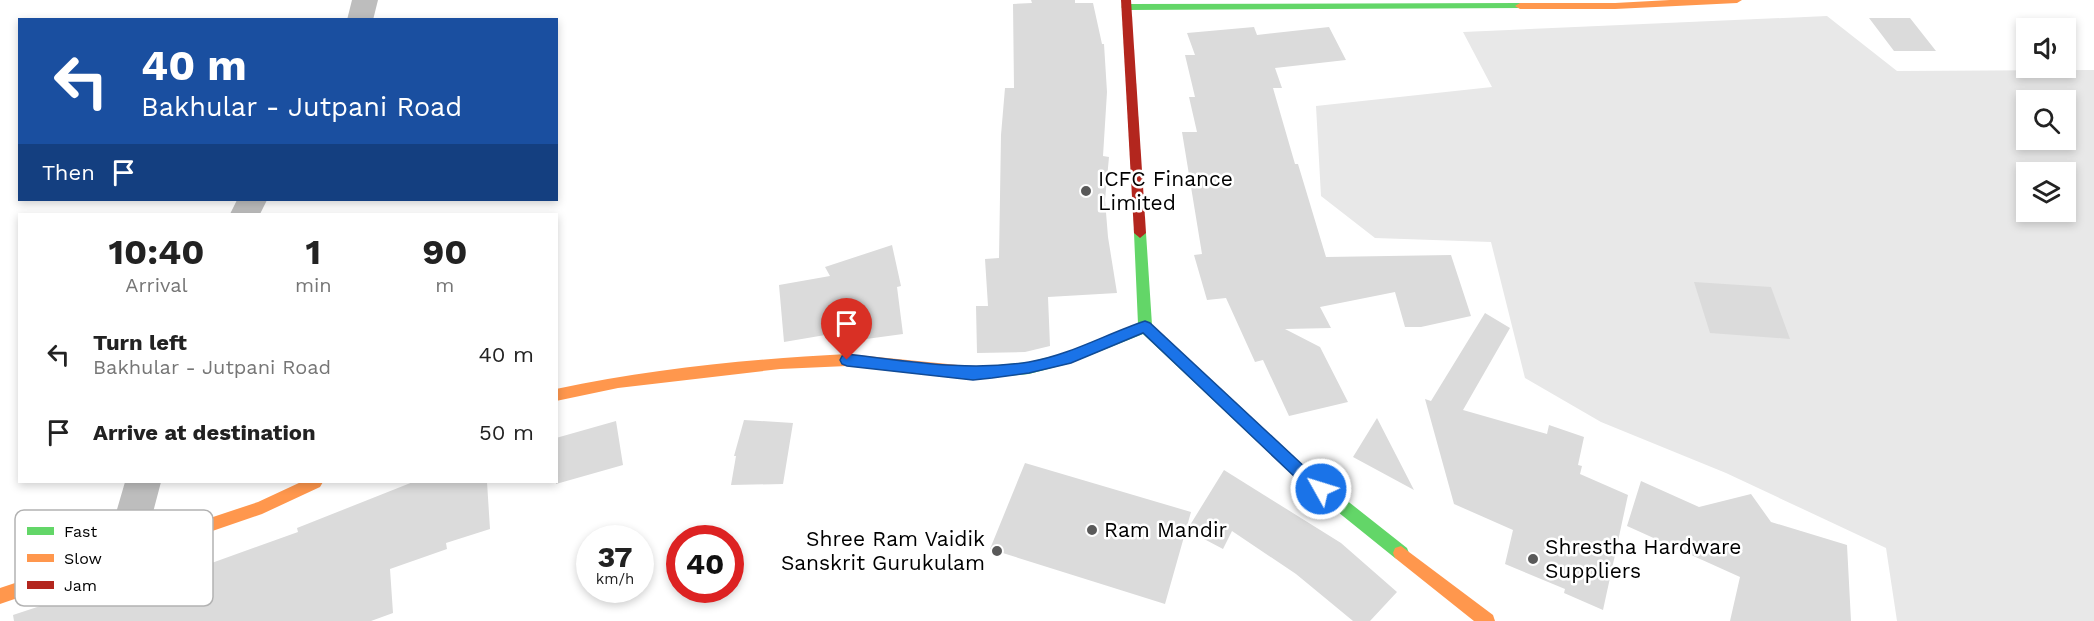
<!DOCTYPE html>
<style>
body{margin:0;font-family:"Work Sans",sans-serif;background:#f2f2f2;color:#222;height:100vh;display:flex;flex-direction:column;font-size:22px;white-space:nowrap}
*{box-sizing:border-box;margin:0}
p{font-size:20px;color:#767676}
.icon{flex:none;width:33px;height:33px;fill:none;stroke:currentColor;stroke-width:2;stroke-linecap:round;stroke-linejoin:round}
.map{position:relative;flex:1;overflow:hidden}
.details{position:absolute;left:18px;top:213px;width:540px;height:270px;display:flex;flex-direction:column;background:#fff;border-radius:0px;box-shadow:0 3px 9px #0003}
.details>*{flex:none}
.guide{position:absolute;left:18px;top:18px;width:540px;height:183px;border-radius:0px;box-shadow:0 3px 9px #0003;background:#1a4fa0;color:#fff;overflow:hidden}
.fabs{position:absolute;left:2016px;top:18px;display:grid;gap:12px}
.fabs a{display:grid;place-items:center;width:60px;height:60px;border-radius:0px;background:#fff;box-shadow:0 3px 9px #0003;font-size:30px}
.speed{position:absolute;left:576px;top:525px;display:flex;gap:12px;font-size:30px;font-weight:700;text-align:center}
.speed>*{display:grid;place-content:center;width:78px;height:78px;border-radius:50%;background:#fff;box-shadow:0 3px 9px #0003;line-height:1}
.speed small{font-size:15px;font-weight:400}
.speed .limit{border:9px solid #d22;background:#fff;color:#111}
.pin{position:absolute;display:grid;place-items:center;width:51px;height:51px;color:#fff;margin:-62px -26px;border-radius:50% 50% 50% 0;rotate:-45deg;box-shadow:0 0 6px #0007}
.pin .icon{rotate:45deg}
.me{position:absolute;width:66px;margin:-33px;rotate:309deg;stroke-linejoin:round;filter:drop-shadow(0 0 4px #0008)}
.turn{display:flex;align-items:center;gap:21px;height:126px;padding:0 24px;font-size:27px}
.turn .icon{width:78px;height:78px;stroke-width:2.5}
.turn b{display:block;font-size:42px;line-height:51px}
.then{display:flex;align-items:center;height:57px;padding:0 24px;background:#0003;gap:12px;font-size:22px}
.eta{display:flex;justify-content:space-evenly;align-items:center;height:102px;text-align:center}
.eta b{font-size:36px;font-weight:700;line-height:42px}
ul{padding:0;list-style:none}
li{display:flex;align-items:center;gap:18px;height:78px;padding:0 24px}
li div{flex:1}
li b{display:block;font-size:22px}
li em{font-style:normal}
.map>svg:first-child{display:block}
.green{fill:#e8e8e8;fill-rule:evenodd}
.building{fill:#dbdbdb}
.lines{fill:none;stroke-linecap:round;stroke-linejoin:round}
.street{fill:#bdbdbd;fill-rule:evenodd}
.fast{fill:#63d668;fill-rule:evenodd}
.slow{fill:#ff974d;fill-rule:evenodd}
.jam{fill:#b3261e;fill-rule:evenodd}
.route{fill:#1a73e8;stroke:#114b97;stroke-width:1.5}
.poi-dot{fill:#595959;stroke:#fff;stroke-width:2}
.labels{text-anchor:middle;stroke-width:5;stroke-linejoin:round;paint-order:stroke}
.poi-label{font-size:21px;fill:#000;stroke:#fff;text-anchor:start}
.key{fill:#fff;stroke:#b2b2b2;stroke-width:1.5}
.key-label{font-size:16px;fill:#000}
</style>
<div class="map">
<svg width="2094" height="621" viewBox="0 0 2094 621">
<rect width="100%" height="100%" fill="#fff"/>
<path class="green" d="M 1827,16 L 1897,71 L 2094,70 L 2094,621 L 1897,621 L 1886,548 L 1726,473 L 1601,422 L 1525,378 L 1491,242 L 1375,238 L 1321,196 L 1316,106 L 1492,87 L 1463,32 ZM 2026,100 L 2066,100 L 2066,140 L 2026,140 ZM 2026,172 L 2066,172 L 2066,212 L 2026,212 Z"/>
<path class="building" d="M 1031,0 L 1075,0 L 1075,3 L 1093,3 L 1102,44 L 1104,44 L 1107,92 L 1103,156 L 1109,157 L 1105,200 L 1108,237 L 1117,293 L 1048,297 L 1050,346 L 1025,352 L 977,353 L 976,306 L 988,306 L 985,259 L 999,258 L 1001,135 L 1005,88 L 1014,88 L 1013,4 L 1032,3 Z
M 1869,18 L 1910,18 L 1936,51 L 1894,51 Z
M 1254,27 L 1257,35 L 1329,27 L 1346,60 L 1275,68 L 1282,88 L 1273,88 L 1295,164 L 1298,164 L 1326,257 L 1451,255 L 1471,316 L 1421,327 L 1405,327 L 1395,292 L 1320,307 L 1331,328 L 1285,329 L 1320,347 L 1348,402 L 1289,416 L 1263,360 L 1255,362 L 1226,298 L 1207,300 L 1194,255 L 1202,254 L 1182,132 L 1197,132 L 1189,97 L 1195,97 L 1185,55 L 1195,55 L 1187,33 Z
M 892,245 L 901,286 L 897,287 L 903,334 L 844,342 L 843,332 L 784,342 L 779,285 L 830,276 L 825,267 Z
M 1694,282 L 1771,287 L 1790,339 L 1710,333 Z
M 1485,313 L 1510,328 L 1463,410 L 1547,434 L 1549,425 L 1584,437 L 1578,465 L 1582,466 L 1580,474 L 1628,495 L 1603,610 L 1564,593 L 1565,589 L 1505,564 L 1513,530 L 1454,504 L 1425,399 L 1431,401 Z
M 1377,418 L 1414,490 L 1353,457 Z
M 744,420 L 793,423 L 783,484 L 731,485 L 736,456 L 734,456 Z
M 616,421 L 623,465 L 556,484 L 556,438 Z
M 1025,463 L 1191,512 L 1165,604 L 990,549 Z
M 1224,470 L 1341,543 L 1397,592 L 1370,621 L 1353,621 L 1296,574 L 1232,531 L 1223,549 L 1187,530 Z
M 1641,481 L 1699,507 L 1751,494 L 1771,522 L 1847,545 L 1851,621 L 1730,621 L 1740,577 L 1627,526 Z
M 413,482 L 487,482 L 490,529 L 446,543 L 447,549 L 390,569 L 393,613 L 371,621 L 14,621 L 13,615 L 137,574 L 137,576 L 196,559 L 195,569 L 298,532 L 297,528 Z"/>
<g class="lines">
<path class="street" d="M 352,0 L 378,0 L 373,20 L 347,20 Z
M 237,200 L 267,200 L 260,214 L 230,214 Z
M 125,482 L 161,482 L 142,554 L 137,567 L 123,572 L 109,567 L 104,554 Z"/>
<path class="fast" d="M 1520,3 L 1525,6 L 1524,8 L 1126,10 L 1121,7 L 1126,4 Z
M 1140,228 L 1146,233 L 1152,325 L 1307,469 L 1407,548 L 1409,553 L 1407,558 L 1401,560 L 1395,558 L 1297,479 L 1143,334 L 1071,363 L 1029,374 L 978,379 L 973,377 L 971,373 L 973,369 L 978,367 L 1029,362 L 1069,352 L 1138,324 L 1134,233 Z"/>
<path class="slow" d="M 1670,0 L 1742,0 L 1737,3 L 1615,9 L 1520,9 L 1515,6 L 1520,3 L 1615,3 Z
M 847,354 L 978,367 L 983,369 L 985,373 L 983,377 L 978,379 L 847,366 L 780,369 L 618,388 L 556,401 L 556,389 C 652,369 750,359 847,354 Z
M 301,482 L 323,482 L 320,487 L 262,514 L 0,604 L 0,588 L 258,502 Z
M 1401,546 L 1493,615 L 1495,621 L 1474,621 L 1395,558 L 1393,553 L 1395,548 Z"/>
<path class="jam" d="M 1121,0 L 1131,0 L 1146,233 L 1140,238 L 1134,233 Z"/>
</g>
<path class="route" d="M 1145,321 L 1150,323 L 1307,469 L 1326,484 L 1328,489 L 1326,493 L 1321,495 L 1297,479 L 1143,333 L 1071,363 L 1029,373 L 992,378 L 973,380 L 847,366 L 842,364 L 840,360 L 842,356 L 847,354 C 908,361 968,372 1029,362 C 1070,355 1106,334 1145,321 Z"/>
<g class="poi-dot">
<circle cx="1086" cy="191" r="6"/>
<circle cx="1092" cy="530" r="6"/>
<circle cx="997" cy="551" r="6"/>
<circle cx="1533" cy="559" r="6"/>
</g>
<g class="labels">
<g class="poi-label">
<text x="1098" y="186">ICFC Finance<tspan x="1098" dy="24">Limited</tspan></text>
<text x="1104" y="537">Ram Mandir</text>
<text x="985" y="546" text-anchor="end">Shree Ram Vaidik<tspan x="985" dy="24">Sanskrit Gurukulam</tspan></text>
<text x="1545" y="554">Shrestha Hardware<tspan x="1545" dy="24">Suppliers</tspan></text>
</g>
</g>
<rect x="15" y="510" width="198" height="96" rx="9" class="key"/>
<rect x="27" y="527" width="27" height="8" fill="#63d668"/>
<rect x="27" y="554" width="27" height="8" fill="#ff974d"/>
<rect x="27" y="581" width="27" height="8" fill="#b3261e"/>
<g class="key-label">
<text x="64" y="537">Fast</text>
<text x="64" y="564">Slow</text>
<text x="64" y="591">Jam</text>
</g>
</svg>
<div class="fabs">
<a><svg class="icon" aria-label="sound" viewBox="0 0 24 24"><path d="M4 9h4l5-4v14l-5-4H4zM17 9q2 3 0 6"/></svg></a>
<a><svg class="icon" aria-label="search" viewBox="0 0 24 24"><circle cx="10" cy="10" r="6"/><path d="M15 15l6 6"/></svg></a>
<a><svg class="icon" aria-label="layers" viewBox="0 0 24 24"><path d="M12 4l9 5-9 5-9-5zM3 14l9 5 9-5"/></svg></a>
</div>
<div class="speed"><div>37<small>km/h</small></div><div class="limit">40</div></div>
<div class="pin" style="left:847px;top:360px;background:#d93025"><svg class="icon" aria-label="arrive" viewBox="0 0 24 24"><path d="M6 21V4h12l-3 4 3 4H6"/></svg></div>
<svg class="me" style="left:1321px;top:489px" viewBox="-20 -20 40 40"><circle r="17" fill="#1a73e8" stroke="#fff" stroke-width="3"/><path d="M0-11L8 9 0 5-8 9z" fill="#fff"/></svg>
<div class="guide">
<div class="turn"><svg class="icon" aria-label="left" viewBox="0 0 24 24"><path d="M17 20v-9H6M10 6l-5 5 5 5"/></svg><div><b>40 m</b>Bakhular - Jutpani Road</div></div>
<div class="then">Then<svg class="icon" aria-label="arrive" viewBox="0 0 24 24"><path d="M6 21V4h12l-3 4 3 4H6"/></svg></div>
</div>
<section class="details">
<div class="eta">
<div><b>10:40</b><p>Arrival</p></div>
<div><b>1</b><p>min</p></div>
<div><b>90</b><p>m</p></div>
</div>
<ul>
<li><svg class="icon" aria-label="left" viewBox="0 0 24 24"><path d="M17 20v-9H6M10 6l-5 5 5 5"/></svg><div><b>Turn left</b><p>Bakhular - Jutpani Road</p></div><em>40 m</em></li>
<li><svg class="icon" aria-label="arrive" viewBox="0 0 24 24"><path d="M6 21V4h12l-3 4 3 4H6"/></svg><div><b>Arrive at destination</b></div><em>50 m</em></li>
</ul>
</section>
</div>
